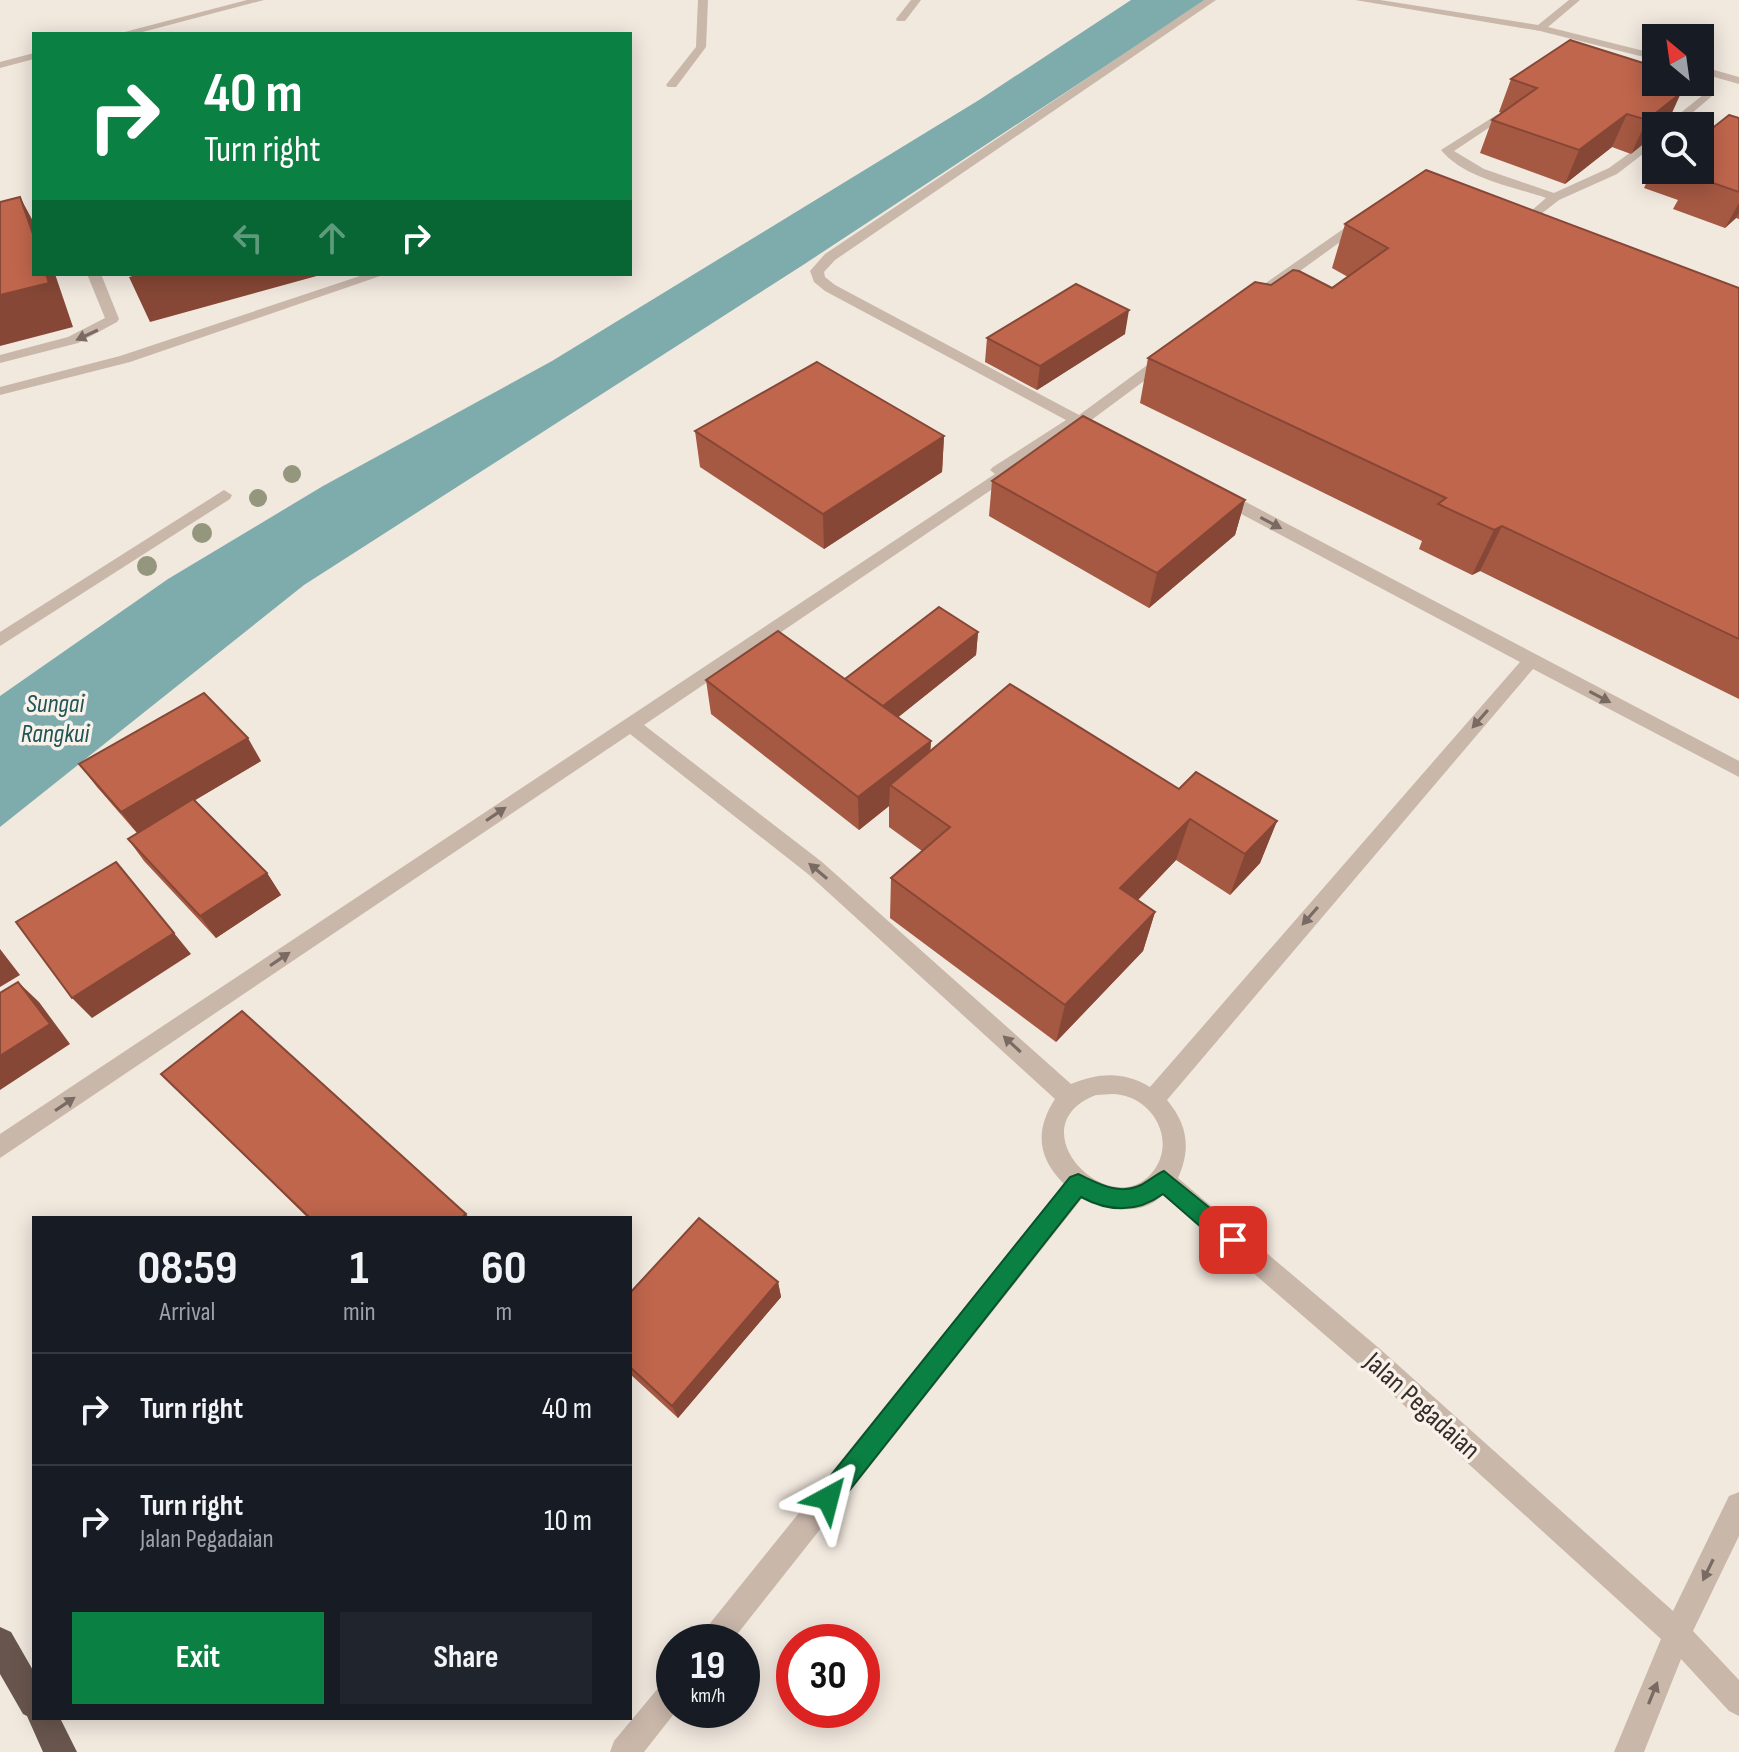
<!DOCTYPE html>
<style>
body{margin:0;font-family:"Sofia Sans Condensed",sans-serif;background:#20242c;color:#f1f3f6;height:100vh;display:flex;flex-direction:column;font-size:30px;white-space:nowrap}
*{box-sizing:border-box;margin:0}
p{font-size:26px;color:#9ea1a6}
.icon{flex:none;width:44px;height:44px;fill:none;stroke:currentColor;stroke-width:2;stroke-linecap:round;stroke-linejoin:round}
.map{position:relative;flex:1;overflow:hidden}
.panel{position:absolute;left:32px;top:1216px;width:600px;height:504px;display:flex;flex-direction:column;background:#171b24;border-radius:0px;box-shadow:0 4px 20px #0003}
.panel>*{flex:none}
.banner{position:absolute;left:32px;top:32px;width:600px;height:244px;border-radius:0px;box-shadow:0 4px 20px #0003;background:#0b8043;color:#fff;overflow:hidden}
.needle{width:52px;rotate:331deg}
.fabs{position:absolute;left:1642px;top:24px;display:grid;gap:16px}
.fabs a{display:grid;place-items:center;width:72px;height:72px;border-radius:0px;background:#171b24;box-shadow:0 4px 20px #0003;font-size:40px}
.speed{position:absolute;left:656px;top:1624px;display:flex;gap:16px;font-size:40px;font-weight:700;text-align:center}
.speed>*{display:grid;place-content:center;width:104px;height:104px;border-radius:50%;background:#171b24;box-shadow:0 4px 20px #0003;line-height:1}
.speed small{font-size:20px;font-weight:400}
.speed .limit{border:12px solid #d22;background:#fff;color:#111}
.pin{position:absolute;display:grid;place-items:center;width:68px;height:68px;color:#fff;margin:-34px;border-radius:16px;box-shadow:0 4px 12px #0006}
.me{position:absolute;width:88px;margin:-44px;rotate:38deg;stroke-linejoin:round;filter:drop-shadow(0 0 6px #0008)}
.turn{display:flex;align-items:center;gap:28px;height:168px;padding:0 40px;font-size:36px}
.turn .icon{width:104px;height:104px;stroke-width:2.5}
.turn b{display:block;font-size:56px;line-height:68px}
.lanes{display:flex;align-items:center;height:76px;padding:0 40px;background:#0003;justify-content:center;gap:40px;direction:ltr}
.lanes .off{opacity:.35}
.eta{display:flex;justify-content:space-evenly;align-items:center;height:136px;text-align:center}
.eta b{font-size:48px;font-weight:700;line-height:56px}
.action{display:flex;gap:16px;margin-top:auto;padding:16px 40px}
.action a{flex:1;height:92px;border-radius:0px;background:#0b8043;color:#fff;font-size:32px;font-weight:700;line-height:92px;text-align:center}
.action a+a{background:#20242c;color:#f1f3f6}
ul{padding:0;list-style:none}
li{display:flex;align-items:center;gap:24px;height:112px;padding:0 40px;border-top:2px solid #363941}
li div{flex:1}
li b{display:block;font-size:30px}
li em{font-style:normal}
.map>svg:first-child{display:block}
.water{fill:#7eacad}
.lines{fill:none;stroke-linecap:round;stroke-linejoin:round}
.service{fill:#c9b7aa;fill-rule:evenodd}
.minor{fill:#c9b7aa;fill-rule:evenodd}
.trunk{fill:#68564e;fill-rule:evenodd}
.tree{fill:#94977d}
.wall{fill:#a55842}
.shaded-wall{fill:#864736}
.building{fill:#c0664d;stroke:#864736;stroke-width:2}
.oneway{fill:#796b63}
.route{fill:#0b8043;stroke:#07532c;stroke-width:2}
.labels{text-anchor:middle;stroke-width:7;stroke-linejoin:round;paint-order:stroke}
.water-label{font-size:26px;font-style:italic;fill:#215456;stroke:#f9f2ea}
.near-street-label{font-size:28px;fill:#372d29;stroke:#f9f2ea}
</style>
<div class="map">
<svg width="1739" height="1752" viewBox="0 0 1739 1752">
<rect width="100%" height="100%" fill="#f1e8de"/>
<path class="water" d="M 1131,0 L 1206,0 L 803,265 L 304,585 L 0,827 L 0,696 L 168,579 L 323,486 L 552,361 L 979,100 Z"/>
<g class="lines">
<path class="service" d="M 1708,91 L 1714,94 L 1712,96 L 1677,126 L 1664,126 Z
M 1498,114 L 1502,115 L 1502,119 L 1454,151 L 1484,169 L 1554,193 L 1609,168 L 1656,134 L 1656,144 L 1617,174 L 1559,200 L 1527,225 L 1521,221 L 1523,218 L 1546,198 C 1512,186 1465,179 1441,150 Z
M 87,274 L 101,274 L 119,319 L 117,322 L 78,343 L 0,363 L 0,355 L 68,337 L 105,318 Z
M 366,274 L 386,274 L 130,362 L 0,395 L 0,387 L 120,356 Z
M 224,490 L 232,495 L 230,499 L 0,646 L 0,632 Z"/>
<path class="minor" d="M 247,0 L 264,0 L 135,34 L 117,34 Z
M 698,0 L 708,0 L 706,47 L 676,87 L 668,87 L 666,85 L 696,47 Z
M 911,0 L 921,0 L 905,21 L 897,21 L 896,19 Z
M 1204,0 L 1216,0 L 835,260 L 824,272 L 825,277 L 835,285 L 1079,415 L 1161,355 L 1171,355 L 1171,361 L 1090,421 L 1096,426 L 1094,429 L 1081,428 L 1018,464 L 1022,468 L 1019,471 L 644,725 L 822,862 L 1071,1084 C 1100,1073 1122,1071 1150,1087 L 1520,662 L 1213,499 L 1213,491 L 1225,491 L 1739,761 L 1739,777 L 1533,669 L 1167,1100 C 1188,1125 1191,1149 1178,1178 L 1380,1349 L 1673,1611 L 1729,1496 L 1739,1492 L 1739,1536 L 1693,1631 L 1739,1680 L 1739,1716 L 1729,1711 L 1681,1659 L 1644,1752 L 1614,1752 L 1661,1639 L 1362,1367 L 1163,1195 C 1141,1217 1107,1210 1083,1197 L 731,1642 L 699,1642 L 703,1632 L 1064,1184 C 1037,1157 1035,1130 1055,1099 L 808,874 L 630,734 L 0,1158 L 0,1134 L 995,474 L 990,470 L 993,467 L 1066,420 L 825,291 L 814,282 L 810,271 L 825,254 ZM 1096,1095 C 1104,1095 1113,1093 1121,1095 C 1158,1102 1177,1147 1150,1175 C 1106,1221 1016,1126 1096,1095 Z
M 1355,0 L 1380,0 L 1538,25 L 1569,0 L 1580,0 L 1548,27 L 1656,54 L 1656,60 L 1540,31 Z
M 34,53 L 34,59 L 0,68 L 0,62 Z
M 1700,66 L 1739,77 L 1739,84 L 1700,73 Z
M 1359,218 L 1369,221 L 1260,300 L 1250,300 L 1250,294 Z
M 674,1676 L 674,1710 L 677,1710 L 644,1752 L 610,1752 L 614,1741 L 664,1681 Z"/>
<path class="trunk" d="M 0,1627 L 11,1632 L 34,1672 L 34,1718 L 60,1718 L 77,1752 L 43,1752 L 27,1716 L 23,1714 L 0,1674 Z"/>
</g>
<g class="tree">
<circle cx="292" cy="474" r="9"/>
<circle cx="258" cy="498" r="9"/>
<circle cx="202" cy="533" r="10"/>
<circle cx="147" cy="566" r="10"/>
</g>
<path class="wall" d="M 1511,79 L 1656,82 L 1670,82 L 1631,154 L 1612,147 L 1565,184 L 1480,153 L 1492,120 L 1501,113 L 1499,112 Z
M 1739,118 L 1739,219 L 1736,218 L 1725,228 L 1673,209 L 1678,200 L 1644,188 L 1656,162 L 1656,170 L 1700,170 Z
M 1345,224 L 1739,288 L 1739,699 L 1480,571 L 1472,575 L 1419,549 L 1422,541 L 1140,403 L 1148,358 L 1271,285 L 1332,288 L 1348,277 L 1332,268 Z
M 1125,334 L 1037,390 L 985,362 L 987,338 Z
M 695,431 L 944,436 L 942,472 L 824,549 L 700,467 Z
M 992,481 L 1245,500 L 1235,535 L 1149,608 L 989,516 Z
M 978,632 L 976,655 L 898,717 L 931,741 L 930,751 L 1179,789 L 1277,821 L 1260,863 L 1230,895 L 1176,860 L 1138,900 L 1155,912 L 1143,951 L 1056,1042 L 890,918 L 891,878 L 922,851 L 889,827 L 889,806 L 859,830 L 711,714 L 706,680 L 845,679 Z
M 261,761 L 195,800 L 267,873 L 281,895 L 216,938 L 144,861 L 128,839 L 137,833 L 97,787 L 79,764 Z
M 161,1074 L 466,1214 L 469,1218 L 308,1218 Z
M 778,1282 L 781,1297 L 678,1418 L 630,1374 L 630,1293 Z"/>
<path class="shaded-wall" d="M 1662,82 L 1670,82 L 1659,106 L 1658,85 Z
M 1681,93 L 1666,126 L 1656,126 L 1656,134 L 1631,154 L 1647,120 Z
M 1627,114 L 1612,147 L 1565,184 L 1579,150 Z
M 20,197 L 34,223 L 34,237 Z
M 1739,203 L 1739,213 L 1736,218 L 1725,228 Z
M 46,274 L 55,274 L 73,327 L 0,346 L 0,295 Z
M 140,274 L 324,274 L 150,322 L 129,277 Z
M 1129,310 L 1125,334 L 1037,390 L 1040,366 Z
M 944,436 L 942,472 L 824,549 L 823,514 Z
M 1245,500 L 1235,535 L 1149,608 L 1157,573 Z
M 1502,526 L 1480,571 L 1472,575 L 1494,530 Z
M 978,632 L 976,655 L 881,731 L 881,707 Z
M 248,738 L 261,761 L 138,834 L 121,812 Z
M 931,741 L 929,774 L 890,785 L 889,806 L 859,830 L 858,797 Z
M 1190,819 L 1176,860 L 1110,929 L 1120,888 Z
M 1277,821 L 1260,863 L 1230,895 L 1245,854 Z
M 267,873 L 281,895 L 216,938 L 200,916 Z
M 1155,912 L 1143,951 L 1056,1042 L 1065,1005 Z
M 174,933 L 191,954 L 92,1018 L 72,998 Z
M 0,949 L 20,975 L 0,987 Z
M 18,982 L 39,1002 L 70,1044 L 0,1090 L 0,1056 Z
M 778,1282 L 781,1297 L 678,1418 L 672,1406 Z"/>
<path class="building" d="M 1570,40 L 1656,67 L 1656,82 L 1662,82 L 1658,85 L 1681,93 L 1647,120 L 1627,114 L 1579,150 L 1492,120 L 1537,88 L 1511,79 Z
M 1729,115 L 1739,118 L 1739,192 L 1690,175 L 1696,170 L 1700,170 L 1700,138 Z
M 1426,170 L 1739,288 L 1739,639 L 1502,526 L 1494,530 L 1438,504 L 1446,498 L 1148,358 L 1255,282 L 1271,285 L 1293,270 L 1299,271 L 1332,288 L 1388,248 L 1345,224 Z
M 20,197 L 34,237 L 34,274 L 46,274 L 49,283 L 0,295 L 0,202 Z
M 1076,284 L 1129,310 L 1040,366 L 987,338 Z
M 817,362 L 944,436 L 823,514 L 695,431 Z
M 1083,416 L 1245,500 L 1157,573 L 992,481 Z
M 939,607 L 978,632 L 883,706 L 845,679 Z
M 778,631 L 931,741 L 858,797 L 706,680 Z
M 1010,684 L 1179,789 L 1196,772 L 1277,821 L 1245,854 L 1190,819 L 1120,888 L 1155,912 L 1065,1005 L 891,878 L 950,827 L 890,785 Z
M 204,693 L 248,738 L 121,812 L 79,764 Z
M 193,799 L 267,873 L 200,916 L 128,839 Z
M 116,862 L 174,933 L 72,998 L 16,922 Z
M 18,982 L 50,1024 L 0,1056 L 0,993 Z
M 242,1011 L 466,1214 L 461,1218 L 310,1218 L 161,1074 Z
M 699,1218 L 778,1282 L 672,1406 L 630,1367 L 630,1293 Z"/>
<defs><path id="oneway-solid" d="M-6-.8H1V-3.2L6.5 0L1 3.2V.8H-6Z" transform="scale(2)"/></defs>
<g class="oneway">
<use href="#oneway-solid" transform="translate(87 335) rotate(155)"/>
<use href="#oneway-solid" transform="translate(1271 523) rotate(28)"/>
<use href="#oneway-solid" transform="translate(1600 697) rotate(28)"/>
<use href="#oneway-solid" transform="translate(1480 719) rotate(131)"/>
<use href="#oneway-solid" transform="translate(496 814) rotate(-34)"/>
<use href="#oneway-solid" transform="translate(818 871) rotate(-140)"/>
<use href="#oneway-solid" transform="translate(1310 916) rotate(131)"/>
<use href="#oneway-solid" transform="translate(280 959) rotate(-34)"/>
<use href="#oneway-solid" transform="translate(1012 1044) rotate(-137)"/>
<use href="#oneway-solid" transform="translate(65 1104) rotate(-34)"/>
<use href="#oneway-solid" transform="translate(1708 1570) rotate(116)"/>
<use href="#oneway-solid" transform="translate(1653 1693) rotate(-68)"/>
</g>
<path class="route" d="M 1164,1171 L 1241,1233 L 1244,1240 L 1241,1248 L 1233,1251 L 1225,1248 L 1163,1194 C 1137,1213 1109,1212 1081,1197 L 837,1506 L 828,1510 L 820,1506 L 816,1498 L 820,1489 L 1070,1177 L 1078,1174 C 1098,1183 1118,1196 1141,1185 C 1149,1181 1155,1175 1164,1171 Z"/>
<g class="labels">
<g class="water-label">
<text x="55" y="712">Sungai<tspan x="55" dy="30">Rangkui</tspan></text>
</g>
<g class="near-street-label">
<text transform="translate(1423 1405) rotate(42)" y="10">Jalan Pegadaian</text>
</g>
</g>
</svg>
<div class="fabs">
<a><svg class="needle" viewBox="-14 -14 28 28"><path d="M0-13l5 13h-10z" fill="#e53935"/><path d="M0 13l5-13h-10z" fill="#9ea1a6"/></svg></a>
<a><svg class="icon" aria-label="search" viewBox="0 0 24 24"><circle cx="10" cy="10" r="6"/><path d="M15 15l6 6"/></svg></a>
</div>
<div class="speed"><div>19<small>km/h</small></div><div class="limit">30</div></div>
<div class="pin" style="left:1233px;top:1240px;background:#d93025"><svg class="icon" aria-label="arrive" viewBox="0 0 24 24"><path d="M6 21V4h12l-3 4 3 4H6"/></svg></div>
<svg class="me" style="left:828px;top:1498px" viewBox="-20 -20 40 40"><path d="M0-17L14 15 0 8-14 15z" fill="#0b8043" stroke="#fff" stroke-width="4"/></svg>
<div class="banner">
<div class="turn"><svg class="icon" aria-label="right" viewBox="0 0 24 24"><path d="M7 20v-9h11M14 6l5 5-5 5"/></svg><div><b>40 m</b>Turn right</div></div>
<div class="lanes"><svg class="icon off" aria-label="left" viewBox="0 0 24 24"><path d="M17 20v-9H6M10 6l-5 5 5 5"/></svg><svg class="icon off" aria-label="ahead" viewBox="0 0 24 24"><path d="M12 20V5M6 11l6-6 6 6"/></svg><svg class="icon" aria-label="right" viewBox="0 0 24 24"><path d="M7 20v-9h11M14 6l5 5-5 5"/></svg></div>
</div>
<section class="panel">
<div class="eta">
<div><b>08:59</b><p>Arrival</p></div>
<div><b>1</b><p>min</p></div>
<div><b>60</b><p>m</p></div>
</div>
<ul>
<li><svg class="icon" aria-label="right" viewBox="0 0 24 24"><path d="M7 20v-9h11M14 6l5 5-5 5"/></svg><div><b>Turn right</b></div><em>40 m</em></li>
<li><svg class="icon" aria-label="right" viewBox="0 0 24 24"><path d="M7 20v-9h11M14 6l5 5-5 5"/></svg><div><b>Turn right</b><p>Jalan Pegadaian</p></div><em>10 m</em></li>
</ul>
<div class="action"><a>Exit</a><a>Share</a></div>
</section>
</div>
